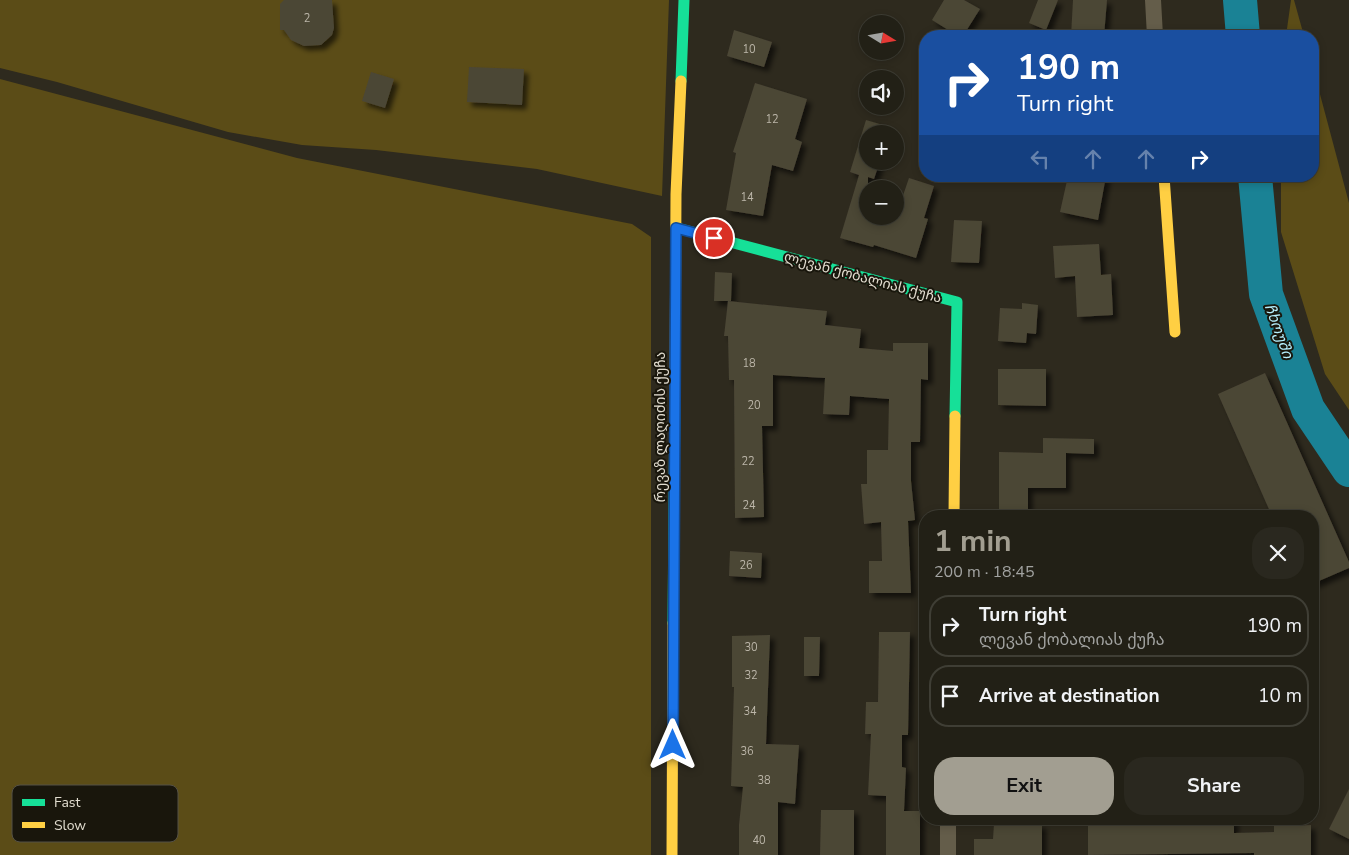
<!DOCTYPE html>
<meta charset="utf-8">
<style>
body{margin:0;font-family:"Nunito Sans","Noto Sans Georgian",sans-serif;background:#2a281f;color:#f1f3f6;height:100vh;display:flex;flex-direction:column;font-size:19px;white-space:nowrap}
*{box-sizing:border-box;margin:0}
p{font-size:16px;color:#a2a3a1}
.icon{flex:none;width:28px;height:28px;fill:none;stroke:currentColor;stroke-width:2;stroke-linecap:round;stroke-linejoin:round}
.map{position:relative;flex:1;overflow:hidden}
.drawer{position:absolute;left:919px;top:510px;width:400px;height:315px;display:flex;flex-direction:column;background:#222016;border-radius:20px;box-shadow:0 2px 8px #0003,0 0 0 1px #3f3e35}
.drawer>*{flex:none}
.banner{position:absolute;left:919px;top:30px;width:400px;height:152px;border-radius:20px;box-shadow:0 2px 8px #0003,0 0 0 1px #3f3e35;background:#1a4fa0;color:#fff;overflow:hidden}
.needle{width:32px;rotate:101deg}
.controls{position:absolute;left:859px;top:15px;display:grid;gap:10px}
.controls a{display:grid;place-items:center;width:45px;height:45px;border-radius:50%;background:#222016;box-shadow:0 2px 8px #0003,0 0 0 1px #3f3e35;font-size:25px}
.pin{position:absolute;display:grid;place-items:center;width:42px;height:42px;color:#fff;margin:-21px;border:2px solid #fff;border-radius:50%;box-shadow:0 1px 5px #0007}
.me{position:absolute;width:55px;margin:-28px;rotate:0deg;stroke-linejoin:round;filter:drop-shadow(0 0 4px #0008)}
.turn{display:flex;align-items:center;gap:18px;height:105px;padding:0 15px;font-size:22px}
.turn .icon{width:65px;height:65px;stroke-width:2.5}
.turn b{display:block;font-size:35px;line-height:42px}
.lanes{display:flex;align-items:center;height:48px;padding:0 15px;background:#0003;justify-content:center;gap:25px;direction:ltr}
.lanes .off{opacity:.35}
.round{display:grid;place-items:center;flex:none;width:52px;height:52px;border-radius:20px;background:#2a281f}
.headline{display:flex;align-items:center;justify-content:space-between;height:85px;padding:0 15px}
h1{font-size:30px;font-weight:700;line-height:38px;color:#a29e91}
.primary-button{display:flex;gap:10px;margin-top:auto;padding:10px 15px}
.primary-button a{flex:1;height:58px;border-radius:20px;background:#a29e91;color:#111;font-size:20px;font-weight:700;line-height:58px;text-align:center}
.primary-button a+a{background:#2a281f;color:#f1f3f6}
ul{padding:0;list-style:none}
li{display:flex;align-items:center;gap:15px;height:62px;margin:0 10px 8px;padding:0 5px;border:2px solid #3f3e35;border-radius:20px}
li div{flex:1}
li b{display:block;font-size:19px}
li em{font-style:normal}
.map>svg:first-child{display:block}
.green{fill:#5b4c17}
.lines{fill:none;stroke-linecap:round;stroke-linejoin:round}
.river{stroke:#1a8295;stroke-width:34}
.building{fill:#4b4636;filter:url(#shadow)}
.street{stroke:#645d4a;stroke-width:16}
.fast{stroke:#16e098;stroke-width:11}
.slow{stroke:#ffcf43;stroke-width:11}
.route-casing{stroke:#114b97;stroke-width:12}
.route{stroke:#1a73e8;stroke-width:9}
.labels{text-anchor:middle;stroke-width:4;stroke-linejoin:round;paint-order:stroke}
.number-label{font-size:11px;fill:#bcb6a9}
.street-label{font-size:14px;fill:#e1dccf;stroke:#19160c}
.water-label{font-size:15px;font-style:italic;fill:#b5effd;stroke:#19160c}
.key{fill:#19160c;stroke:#555146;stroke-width:1}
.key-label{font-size:14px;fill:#e1dccf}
</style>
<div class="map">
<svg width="1349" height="855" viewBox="0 0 1349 855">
<defs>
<filter id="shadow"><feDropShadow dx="4.5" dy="4.5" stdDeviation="2.5" flood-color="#0009"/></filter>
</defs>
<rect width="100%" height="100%" fill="#2e2a1e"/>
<path class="green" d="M 0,0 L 669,0 L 662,196 L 537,169 L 376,150 L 302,145 L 228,132 L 57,82 L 0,68 Z
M 1291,0 L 1294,0 L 1304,36 L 1286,36 Z
M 1313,68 L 1349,203 L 1349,410 L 1325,374 L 1281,232 L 1281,176 L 1312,176 Z
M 0,79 L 297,158 L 632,224 L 651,237 L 651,855 L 0,855 Z"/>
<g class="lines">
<path class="river" d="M 1240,0 L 1243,36
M 1255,176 L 1266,294 L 1308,409 L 1349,470"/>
</g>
<path class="building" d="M 284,0 L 332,0 L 334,28 L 332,35 L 321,45 L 304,46 L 291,40 L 284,30 L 280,30 L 280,4 Z
M 944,0 L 964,0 L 980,9 L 963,36 L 958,36 L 932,20 Z
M 1038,0 L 1058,0 L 1046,30 L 1029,23 Z
M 1073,0 L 1107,0 L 1104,36 L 1071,36 Z
M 734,30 L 772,42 L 764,67 L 727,56 Z
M 469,67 L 524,69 L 522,105 L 467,102 Z
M 371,72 L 394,79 L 385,108 L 362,101 Z
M 755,83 L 807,99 L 795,139 L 802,142 L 793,171 L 772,165 L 763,216 L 726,210 L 736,153 L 733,152 Z
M 866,120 L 890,127 L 888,134 L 868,134 L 868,161 L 880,161 L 874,179 L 868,177 L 868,216 L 896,216 L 909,178 L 934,186 L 924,218 L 928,219 L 916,258 L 874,245 L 873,247 L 840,238 L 859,175 L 850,172 Z
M 1068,176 L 1106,176 L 1098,220 L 1060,212 Z
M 954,220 L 982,221 L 979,263 L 951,262 Z
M 1099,244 L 1101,275 L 1111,274 L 1113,315 L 1077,317 L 1075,276 L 1055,278 L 1053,246 Z
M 715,272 L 732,273 L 731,301 L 714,301 Z
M 728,301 L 827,311 L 825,325 L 861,329 L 859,348 L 893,351 L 893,343 L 928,343 L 928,380 L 921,379 L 920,442 L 911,442 L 911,481 L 915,520 L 908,521 L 911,593 L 869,593 L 869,561 L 882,561 L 881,522 L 864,524 L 861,484 L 867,484 L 867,450 L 888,450 L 889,399 L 850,396 L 849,415 L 823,414 L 825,378 L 773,375 L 773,426 L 762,426 L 764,517 L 735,518 L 734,380 L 729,380 L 728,336 L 724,336 Z
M 1022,303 L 1038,305 L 1036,334 L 1027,333 L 1026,343 L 998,341 L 1000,308 L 1022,309 Z
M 998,369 L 1046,369 L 1046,406 L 998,405 Z
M 1265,373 L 1349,562 L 1349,568 L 1312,584 L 1312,516 L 1272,516 L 1218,394 Z
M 1043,438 L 1094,439 L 1094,454 L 1066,453 L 1066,488 L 1028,488 L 1028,516 L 999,516 L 999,452 L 1043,453 Z
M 730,551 L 762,553 L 761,578 L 729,576 Z
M 879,632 L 910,632 L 908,735 L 902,735 L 902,767 L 906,768 L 904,811 L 920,811 L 920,855 L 886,855 L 886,796 L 868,795 L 871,734 L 865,734 L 866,702 L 878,702 Z
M 770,635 L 766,744 L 799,745 L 795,804 L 778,802 L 778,855 L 739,855 L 739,825 L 743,787 L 731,786 L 734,687 L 732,687 L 732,636 Z
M 804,637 L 820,637 L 819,676 L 804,676 Z
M 1349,789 L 1349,839 L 1329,829 Z
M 821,810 L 854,810 L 854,855 L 820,855 Z
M 1234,819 L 1234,833 L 1274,832 L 1274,819 L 1291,819 L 1291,826 L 1311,825 L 1311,855 L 1254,855 L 1254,853 L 1088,855 L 1088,820 Z
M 994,824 L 1042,824 L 1042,855 L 974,855 L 974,839 L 993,839 Z"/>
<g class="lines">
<path class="street" d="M 1153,0 L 1155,36
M 948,855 L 948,819"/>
<path class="fast" d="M 681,81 L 684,0
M 677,228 L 957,302 L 955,416
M 673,623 L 675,392"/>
<path class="slow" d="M 1164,176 L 1175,332
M 675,392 L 676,194 L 681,81
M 954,516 L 955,416
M 672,855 L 673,623"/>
</g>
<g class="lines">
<defs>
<path id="route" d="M 673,745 L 676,228 L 714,238"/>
</defs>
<use href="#route" class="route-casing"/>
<use href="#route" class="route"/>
</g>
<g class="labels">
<g class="number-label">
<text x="307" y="22">2</text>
<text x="749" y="53">10</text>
<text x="772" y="123">12</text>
<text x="747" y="201">14</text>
<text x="749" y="367">18</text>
<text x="754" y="409">20</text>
<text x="748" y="465">22</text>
<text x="749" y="509">24</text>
<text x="746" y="569">26</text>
<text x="751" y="651">30</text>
<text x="751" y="679">32</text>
<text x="750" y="715">34</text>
<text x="747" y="755">36</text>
<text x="764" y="784">38</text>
<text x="759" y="844">40</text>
</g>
<g class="street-label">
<text transform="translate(863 277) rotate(15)" y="5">ლევან ქობალიას ქუჩა</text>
<text transform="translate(660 427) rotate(-90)" y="5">რევაზ ლაღიძის ქუჩა</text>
</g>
<g class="water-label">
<text transform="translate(1279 331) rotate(70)" y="5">ჩხოუში</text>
</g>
</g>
<rect x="12" y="785" width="166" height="57" rx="8" class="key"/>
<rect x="22" y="799" width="23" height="7" fill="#16e098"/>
<rect x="22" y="822" width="23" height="6" fill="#ffcf43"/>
<g class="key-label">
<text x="54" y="807">Fast</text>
<text x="54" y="830">Slow</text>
</g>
</svg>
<div class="controls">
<a><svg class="needle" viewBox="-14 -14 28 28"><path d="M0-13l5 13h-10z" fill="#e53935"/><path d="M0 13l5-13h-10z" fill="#a2a3a1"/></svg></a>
<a><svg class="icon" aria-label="sound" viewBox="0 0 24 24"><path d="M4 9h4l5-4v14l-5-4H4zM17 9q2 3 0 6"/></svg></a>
<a>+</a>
<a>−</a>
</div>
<div class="pin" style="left:714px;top:238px;background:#d93025"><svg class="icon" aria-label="arrive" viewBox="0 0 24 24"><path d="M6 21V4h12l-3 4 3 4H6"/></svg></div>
<svg class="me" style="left:673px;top:745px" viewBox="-20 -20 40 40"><path d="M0-17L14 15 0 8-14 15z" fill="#1a73e8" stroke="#fff" stroke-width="4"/></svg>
<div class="banner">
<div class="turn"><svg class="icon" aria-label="right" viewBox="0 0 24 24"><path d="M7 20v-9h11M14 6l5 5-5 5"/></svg><div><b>190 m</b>Turn right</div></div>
<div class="lanes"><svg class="icon off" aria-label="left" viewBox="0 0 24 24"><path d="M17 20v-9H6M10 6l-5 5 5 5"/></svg><svg class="icon off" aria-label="ahead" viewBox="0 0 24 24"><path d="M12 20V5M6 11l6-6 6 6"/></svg><svg class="icon off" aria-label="ahead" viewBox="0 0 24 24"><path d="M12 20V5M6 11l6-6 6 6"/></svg><svg class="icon" aria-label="right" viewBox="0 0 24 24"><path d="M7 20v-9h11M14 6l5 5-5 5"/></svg></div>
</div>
<section class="drawer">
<div class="headline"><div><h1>1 min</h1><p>200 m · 18:45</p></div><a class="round"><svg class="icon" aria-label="close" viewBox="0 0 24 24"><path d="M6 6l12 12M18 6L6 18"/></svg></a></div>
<ul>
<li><svg class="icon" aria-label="right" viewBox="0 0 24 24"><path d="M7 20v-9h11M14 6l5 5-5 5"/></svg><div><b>Turn right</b><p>ლევან ქობალიას ქუჩა</p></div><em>190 m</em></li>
<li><svg class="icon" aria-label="arrive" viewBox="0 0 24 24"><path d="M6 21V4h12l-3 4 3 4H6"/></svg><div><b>Arrive at destination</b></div><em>10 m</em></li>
</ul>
<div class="primary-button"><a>Exit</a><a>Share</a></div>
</section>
</div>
